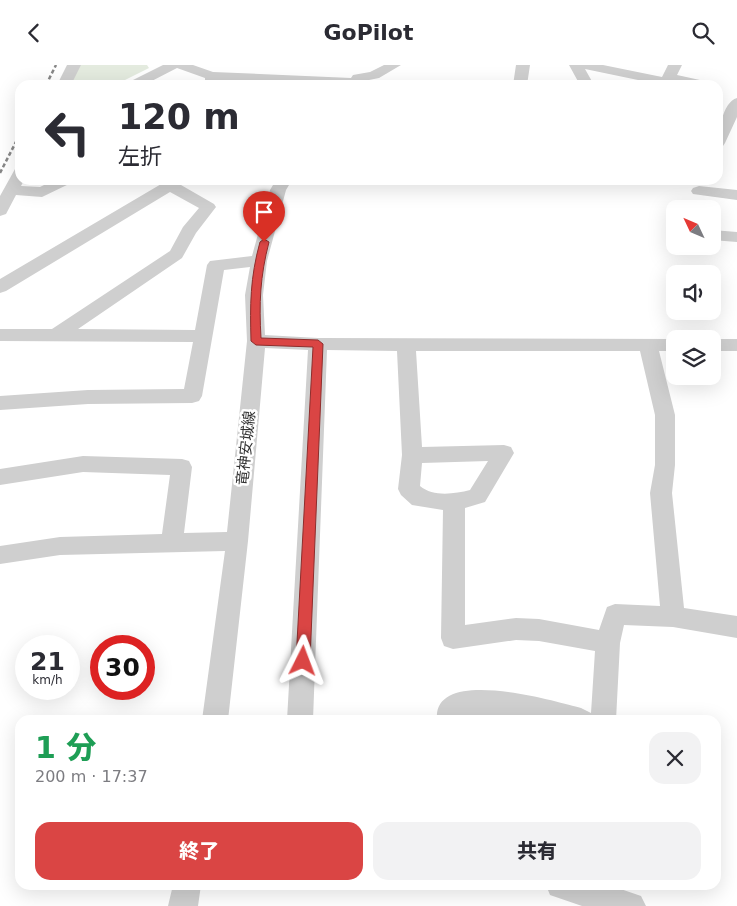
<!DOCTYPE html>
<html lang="ja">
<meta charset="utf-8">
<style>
body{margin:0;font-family:"DejaVu Sans","Noto Sans JP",sans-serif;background:#f2f2f3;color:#2b2b33;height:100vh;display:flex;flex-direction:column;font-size:19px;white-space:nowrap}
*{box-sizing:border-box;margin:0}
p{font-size:16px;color:#7c7c81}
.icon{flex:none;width:28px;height:28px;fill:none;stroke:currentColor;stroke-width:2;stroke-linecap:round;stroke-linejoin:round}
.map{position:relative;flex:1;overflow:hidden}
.sheet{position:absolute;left:15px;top:650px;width:706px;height:175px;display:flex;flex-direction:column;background:#fff;border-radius:15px;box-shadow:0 5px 20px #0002}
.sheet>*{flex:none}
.banner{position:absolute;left:15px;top:15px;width:708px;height:105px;border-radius:15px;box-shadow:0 5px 20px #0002;background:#fff;color:#2b2b33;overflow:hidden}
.needle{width:32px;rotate:314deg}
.fabs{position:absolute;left:666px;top:135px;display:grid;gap:10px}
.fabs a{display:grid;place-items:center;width:55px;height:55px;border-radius:10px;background:#fff;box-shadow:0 5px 20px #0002;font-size:25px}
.speed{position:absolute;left:15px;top:570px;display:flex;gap:10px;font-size:25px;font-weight:700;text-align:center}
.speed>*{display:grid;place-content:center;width:65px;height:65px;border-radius:50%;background:#fff;box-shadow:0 5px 20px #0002;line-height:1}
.speed small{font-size:12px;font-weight:400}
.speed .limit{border:8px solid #d22;background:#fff;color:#111}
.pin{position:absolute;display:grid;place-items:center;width:42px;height:42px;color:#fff;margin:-51px -21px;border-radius:50% 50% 50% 0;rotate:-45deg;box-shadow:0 0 5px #0007}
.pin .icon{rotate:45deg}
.me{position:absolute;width:55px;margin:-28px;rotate:3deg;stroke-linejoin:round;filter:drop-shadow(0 0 4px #0008)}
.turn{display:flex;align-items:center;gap:18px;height:105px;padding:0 20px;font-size:22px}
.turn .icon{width:65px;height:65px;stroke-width:2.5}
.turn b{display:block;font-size:35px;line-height:42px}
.round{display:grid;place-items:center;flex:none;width:52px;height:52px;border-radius:15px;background:#f2f2f3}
.head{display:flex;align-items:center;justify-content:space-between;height:85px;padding:0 20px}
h1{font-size:30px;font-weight:800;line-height:38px;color:#1e9e55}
.cta{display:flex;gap:10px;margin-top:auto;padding:10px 20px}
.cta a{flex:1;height:58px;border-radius:15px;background:#da4544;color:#fff;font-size:20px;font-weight:800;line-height:58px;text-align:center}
.cta a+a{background:#f2f2f3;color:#2b2b33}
header{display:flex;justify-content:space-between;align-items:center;height:65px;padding:0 20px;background:#fff;font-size:22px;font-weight:800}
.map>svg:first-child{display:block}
.green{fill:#e4ebdf}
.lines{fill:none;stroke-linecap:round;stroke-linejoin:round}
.minor{fill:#cfcfcf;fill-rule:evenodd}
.rail{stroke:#878787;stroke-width:2.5;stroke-dasharray:4 2.5;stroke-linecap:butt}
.route{fill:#da4544;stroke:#8e2d2c}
.labels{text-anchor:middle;stroke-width:5;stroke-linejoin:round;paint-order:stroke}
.street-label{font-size:15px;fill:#323232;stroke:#fff}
</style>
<header><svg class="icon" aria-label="back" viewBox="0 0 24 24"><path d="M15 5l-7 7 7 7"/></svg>GoPilot<svg class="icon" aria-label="search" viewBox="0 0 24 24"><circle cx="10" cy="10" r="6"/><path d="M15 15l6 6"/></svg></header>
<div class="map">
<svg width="737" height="841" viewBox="0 0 737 841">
<rect width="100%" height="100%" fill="#fff"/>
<path class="green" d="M 76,0 L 147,0 L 149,3 L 115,20 L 67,19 Z"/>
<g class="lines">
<path class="minor" d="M 67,0 L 81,0 L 71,20 L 57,20 Z
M 163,0 L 193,0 L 213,7 L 351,13 L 353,10 L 370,7 L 384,0 L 401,0 L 379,13 L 369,15 L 380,17 L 382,20 L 218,15 L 219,20 L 205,20 L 205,13 L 177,3 L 144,20 L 127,20 L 129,17 Z
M 516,0 L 530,0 L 527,20 L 513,20 Z
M 569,0 L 603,0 L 662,12 L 668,0 L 682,0 L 677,10 L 709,17 L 711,20 L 686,20 L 674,17 L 671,20 L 662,20 L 585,4 L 594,20 L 580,20 Z
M 737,33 L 737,52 L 725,78 L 723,81 L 718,82 C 718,69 722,37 737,33 Z
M 20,102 L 20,115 L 24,115 L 21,121 L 40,122 L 54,115 L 74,115 L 71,118 L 42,132 L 16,130 L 6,149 L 0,151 L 0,131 L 15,104 Z
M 168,115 L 187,115 L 181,120 L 214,139 L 216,142 L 196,168 L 182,193 L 78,264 L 195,265 L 207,200 L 210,196 L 252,191 L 270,125 L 276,115 L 292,115 L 286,125 L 267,196 L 263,230 L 265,270 L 318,273 L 675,274 L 675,286 L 659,286 L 675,350 L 675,400 L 672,428 L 684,543 L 737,551 L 737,573 L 673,562 L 624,560 L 620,578 L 616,655 L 531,655 L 510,650 L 465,650 L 462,652 L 463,655 L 437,655 C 432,600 554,636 581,643 L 591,648 L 595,586 L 539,576 L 516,575 L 453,584 L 444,581 L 441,573 L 443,445 L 412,440 L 401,430 L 398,424 L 402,390 L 397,286 L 327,285 L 313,655 L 287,655 L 308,285 L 265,283 L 248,476 L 228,655 L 202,655 L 225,486 L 60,490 L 0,499 L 0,481 L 60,472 L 162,469 L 170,410 L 83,407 L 0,420 L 0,404 L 83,391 L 182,394 L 189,396 L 192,402 L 184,468 L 227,467 L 247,276 L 245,230 L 250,202 L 224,205 L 202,331 L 199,336 L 192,338 L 88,339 L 0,345 L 0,331 L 88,325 L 184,324 L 193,277 L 0,276 L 0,264 L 52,264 L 170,186 L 183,162 L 199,143 L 170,127 L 6,226 L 0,228 L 0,214 ZM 416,286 L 640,286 L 655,350 L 655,400 L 650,428 L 660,541 L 615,539 L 607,542 L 599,565 L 539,554 L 516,553 L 465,560 L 465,443 L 485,437 L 514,388 L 511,382 L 504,380 L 422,382 ZM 488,396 L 470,425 C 454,429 433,432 420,421 L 422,398 Z
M 699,121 L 737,125 L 737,135 L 693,129 L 691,126 L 693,123 Z
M 712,165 L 737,167 L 737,177 L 712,175 Z
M 712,274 L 737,274 L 737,286 L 712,286 Z
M 173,820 L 201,820 L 198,841 L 168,841 Z
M 546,820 L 609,820 L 641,831 L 646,841 L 582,841 L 550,830 Z"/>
<path class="rail" d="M 46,20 L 56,0
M 0,108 L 20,69"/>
</g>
<path class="route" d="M 264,174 L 269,177 C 260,212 259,238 261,273 L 318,275 L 323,279 L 310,596 L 308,600 L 303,602 L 298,600 L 296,596 L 313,282 L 256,280 L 251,276 C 250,240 250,213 260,177 Z"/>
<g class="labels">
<g class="street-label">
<text transform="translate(246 383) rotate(-84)" y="5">竜神安城線</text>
</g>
</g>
</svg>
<div class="fabs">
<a><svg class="needle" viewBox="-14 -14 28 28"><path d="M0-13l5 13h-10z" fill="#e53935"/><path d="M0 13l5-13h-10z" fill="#7c7c81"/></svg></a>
<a><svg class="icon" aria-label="sound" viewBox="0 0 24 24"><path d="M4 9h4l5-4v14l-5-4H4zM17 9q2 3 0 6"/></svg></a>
<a><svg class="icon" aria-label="layers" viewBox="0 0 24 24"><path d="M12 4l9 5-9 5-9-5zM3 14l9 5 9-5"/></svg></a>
</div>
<div class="speed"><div>21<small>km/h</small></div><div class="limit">30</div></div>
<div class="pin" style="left:264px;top:177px;background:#d93025"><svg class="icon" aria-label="arrive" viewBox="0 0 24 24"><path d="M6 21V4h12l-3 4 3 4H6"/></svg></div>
<svg class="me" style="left:303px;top:596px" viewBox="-20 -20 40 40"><path d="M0-17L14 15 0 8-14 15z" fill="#da4544" stroke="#fff" stroke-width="4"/></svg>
<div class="banner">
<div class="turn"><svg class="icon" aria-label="left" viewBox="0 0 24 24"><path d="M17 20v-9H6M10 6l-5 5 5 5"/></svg><div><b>120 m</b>左折</div></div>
</div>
<section class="sheet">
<div class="head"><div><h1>1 分</h1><p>200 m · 17:37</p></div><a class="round"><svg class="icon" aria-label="close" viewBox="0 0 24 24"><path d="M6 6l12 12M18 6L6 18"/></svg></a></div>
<div class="cta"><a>終了</a><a>共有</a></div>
</section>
</div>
